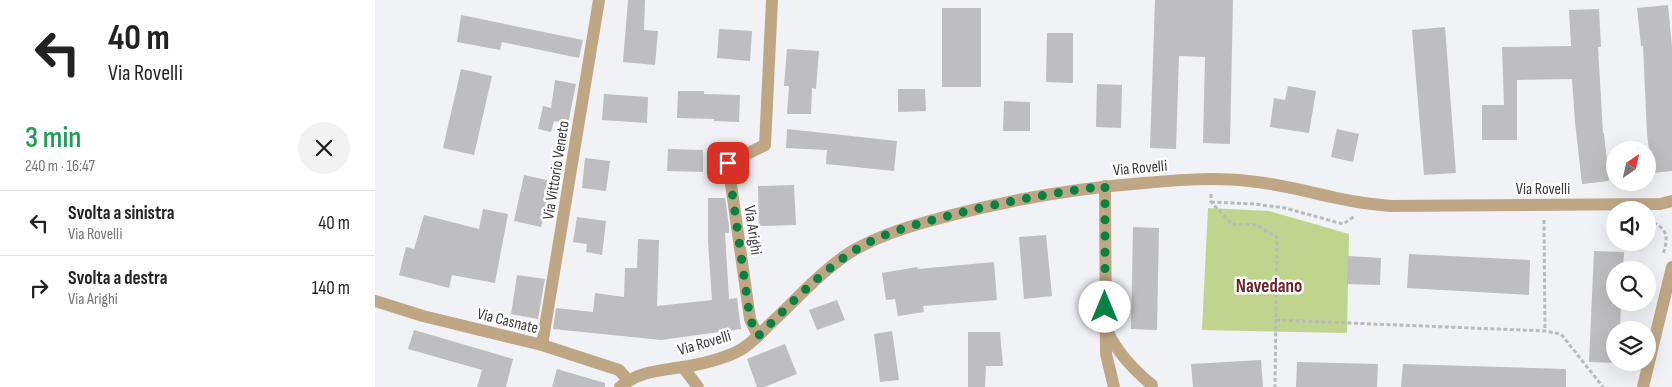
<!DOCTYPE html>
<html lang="it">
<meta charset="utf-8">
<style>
body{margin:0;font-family:"Sofia Sans Condensed",sans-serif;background:#f2f2f2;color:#222;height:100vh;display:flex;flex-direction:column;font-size:19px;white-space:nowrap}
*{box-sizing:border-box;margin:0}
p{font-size:16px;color:#767676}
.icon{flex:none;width:28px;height:28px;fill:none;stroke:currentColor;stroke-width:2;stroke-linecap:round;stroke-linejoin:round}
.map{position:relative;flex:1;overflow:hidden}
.drawer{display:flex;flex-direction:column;background:#fff;width:375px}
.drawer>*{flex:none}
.top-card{background:#fff;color:#222;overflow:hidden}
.needle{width:32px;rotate:34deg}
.buttons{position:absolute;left:1231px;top:141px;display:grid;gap:10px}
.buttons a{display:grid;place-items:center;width:50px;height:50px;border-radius:50%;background:#fff;box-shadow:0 5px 20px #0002;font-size:25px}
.pin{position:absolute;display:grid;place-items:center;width:42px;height:42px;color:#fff;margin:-21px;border-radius:10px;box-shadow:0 2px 8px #0006}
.me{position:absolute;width:55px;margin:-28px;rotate:0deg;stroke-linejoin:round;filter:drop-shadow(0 0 4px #0008)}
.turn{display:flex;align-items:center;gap:18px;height:105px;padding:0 25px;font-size:22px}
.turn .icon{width:65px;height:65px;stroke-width:2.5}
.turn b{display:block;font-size:35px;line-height:42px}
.round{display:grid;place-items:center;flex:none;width:52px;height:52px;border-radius:26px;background:#f2f2f2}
.summary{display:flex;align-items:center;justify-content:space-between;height:85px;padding:0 25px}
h1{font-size:30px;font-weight:600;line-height:38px;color:#1e9e55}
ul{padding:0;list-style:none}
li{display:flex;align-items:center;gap:15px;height:65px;padding:0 25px;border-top:1px solid #e0e0e0}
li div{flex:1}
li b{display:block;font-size:19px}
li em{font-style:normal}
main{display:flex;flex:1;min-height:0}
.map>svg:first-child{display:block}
.green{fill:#c0d48d}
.building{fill:#bebdc0}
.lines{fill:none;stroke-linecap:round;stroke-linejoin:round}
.path{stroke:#b9babc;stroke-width:3;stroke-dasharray:4 2.5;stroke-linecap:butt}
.minor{stroke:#bfa786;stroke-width:12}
.tertiary{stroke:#bfa786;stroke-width:12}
.route{stroke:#0b8043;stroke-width:9;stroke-dasharray:0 16.2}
.labels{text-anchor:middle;stroke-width:5;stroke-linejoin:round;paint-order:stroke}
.street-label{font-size:16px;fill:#3a3a3c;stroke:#fff}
.quarter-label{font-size:19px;font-weight:bold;fill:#6b2528;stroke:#fff}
</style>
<main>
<section class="drawer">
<div class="top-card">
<div class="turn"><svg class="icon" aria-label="left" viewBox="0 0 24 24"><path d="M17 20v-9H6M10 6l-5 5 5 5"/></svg><div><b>40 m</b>Via Rovelli</div></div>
</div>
<div class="summary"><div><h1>3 min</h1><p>240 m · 16:47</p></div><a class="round"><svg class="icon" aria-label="close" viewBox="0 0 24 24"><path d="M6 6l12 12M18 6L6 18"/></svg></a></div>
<ul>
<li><svg class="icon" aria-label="left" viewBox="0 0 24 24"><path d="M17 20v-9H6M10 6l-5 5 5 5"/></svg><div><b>Svolta a sinistra</b><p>Via Rovelli</p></div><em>40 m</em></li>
<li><svg class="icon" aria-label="right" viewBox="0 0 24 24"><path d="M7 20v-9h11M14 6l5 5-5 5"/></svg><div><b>Svolta a destra</b><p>Via Arighi</p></div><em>140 m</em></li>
</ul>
</section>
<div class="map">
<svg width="1297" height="387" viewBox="0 0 1297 387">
<rect width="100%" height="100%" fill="#f1f2f5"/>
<path class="green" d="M 833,208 L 894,211 L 974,234 L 972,333 L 827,330 Z"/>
<path class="building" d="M 253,0 L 270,0 L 269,30 L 283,31 L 280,65 L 248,62 Z
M 780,0 L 858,0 L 855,144 L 828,143 L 830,57 L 804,56 L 801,149 L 775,148 Z
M 1293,5 L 1297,47 L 1297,171 L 1277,173 L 1272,134 L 1268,46 L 1266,46 L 1262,8 Z
M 567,8 L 606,8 L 606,87 L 567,87 Z
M 1224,9 L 1226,47 L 1223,47 L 1228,133 L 1229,133 L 1234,181 L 1207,184 L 1200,122 L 1197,79 L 1142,80 L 1142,140 L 1107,140 L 1107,105 L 1129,105 L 1127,47 L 1196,46 L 1194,10 Z
M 86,15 L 208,40 L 204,58 L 127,42 L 125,50 L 82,42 Z
M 1070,27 L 1081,173 L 1049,175 L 1037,30 Z
M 344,29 L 377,31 L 375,61 L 342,58 Z
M 672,33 L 698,33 L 698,83 L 671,82 Z
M 412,49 L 444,51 L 441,89 L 437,88 L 436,114 L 412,114 L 414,86 L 409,86 Z
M 86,69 L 117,76 L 99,155 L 68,148 Z
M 180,80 L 201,84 L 193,124 L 179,121 L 176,132 L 163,129 L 168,106 L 176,108 Z
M 722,84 L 747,85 L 746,128 L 721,127 Z
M 913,86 L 941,91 L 934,133 L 895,127 L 899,98 L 910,100 Z
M 523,89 L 550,89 L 551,111 L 523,112 Z
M 303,91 L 329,91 L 329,94 L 365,95 L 364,122 L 339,121 L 339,119 L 302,118 Z
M 229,94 L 273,97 L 272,123 L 227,120 Z
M 629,101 L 655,102 L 655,131 L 628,131 Z
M 412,129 L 522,141 L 519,171 L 451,164 L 452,150 L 411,148 Z
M 962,129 L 984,134 L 978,162 L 956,157 Z
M 293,149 L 328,150 L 328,172 L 292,171 Z
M 210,158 L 235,161 L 231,191 L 207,188 Z
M 149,175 L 176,181 L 166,227 L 139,221 Z
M 419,185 L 421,225 L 384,226 L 383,186 Z
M 333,198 L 350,198 L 354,226 L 354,233 L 350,233 L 354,299 L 362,298 L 366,329 L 286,340 L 178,329 L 181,308 L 218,312 L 220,293 L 249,297 L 250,268 L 262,268 L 263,239 L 284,240 L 282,306 L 337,300 L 333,242 Z
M 108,209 L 133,214 L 120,283 L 77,275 L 74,288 L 24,275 L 31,247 L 39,249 L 49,215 L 104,229 Z
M 202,217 L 231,221 L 227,255 L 211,252 L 212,244 L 198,242 Z
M 758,227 L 784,228 L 782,330 L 756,329 Z
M 671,235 L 677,296 L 649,299 L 644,237 Z
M 1219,251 L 1249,252 L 1248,270 L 1240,270 L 1240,302 L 1246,302 L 1245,330 L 1240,330 L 1240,363 L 1214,362 Z
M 1034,254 L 1155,260 L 1154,295 L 1032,288 Z
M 973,256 L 1006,258 L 1005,285 L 972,284 Z
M 619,262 L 622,300 L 548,306 L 549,312 L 523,316 L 520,299 L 511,300 L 507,273 L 542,267 L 543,269 Z
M 142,275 L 170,279 L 163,319 L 136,314 Z
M 462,300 L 470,320 L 442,330 L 434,310 Z
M 39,330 L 138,359 L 131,387 L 102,387 L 107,370 L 33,349 Z
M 517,331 L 524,380 L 505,382 L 499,334 Z
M 593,332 L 625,332 L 628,366 L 611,366 L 610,387 L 593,387 Z
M 410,344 L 422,374 L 389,387 L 382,387 L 372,359 Z
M 886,360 L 888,387 L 818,387 L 816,364 Z
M 922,362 L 1003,364 L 1002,387 L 921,387 Z
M 1028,364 L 1191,369 L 1191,387 L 1026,387 Z
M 182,369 L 230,383 L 230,387 L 177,387 Z"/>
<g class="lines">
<path class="path" d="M 836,194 L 836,202 L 857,224 L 881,225 L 902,237 L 900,387
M 836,202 L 879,204 L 910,208 L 968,224 L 980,216
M 1273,219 C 1293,230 1294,234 1288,255
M 1169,220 L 1170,331
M 901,320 L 1170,331 L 1186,334 L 1228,387"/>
<path class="minor" d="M 730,186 L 731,354 L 739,387
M 732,330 C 741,351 760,371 777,385
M 383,336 L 375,319 L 353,163 L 390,145 L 397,0
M 167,345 L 224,0
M 308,367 L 323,387
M 1268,387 L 1297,267"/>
<path class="tertiary" d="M 0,301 L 48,316 L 167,345 L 244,370 L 253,380
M 245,387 C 264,371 284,371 307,367 C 324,365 352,358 367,349 C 377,343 386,333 395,324 C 421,300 449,268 479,250 C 511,232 546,223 581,214 C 644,198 704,188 769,183 C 803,180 838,177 873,181 C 910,184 946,196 983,202 C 994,204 1005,205 1016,206 L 1285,204 L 1297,201"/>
</g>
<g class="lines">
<path class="route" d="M 353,163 L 375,319 L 383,336 C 413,307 442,275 477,252 C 504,234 538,225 569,217 C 622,203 675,193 730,186 L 730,307"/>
</g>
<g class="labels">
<g class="street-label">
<text transform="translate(765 167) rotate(-5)" y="6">Via Rovelli</text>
<text transform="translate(180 170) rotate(-81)" y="6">Via Vittorio Veneto</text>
<text x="1168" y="194">Via Rovelli</text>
<text transform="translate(379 230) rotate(82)" y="6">Via Arighi</text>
<text transform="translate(133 320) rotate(14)" y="6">Via Casnate</text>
<text transform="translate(329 342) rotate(-16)" y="6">Via Rovelli</text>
</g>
<g class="quarter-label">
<text x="894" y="292">Navedano</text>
</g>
</g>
</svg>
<div class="buttons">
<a><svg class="needle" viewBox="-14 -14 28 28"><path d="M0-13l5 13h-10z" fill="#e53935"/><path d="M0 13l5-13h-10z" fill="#767676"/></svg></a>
<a><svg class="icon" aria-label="sound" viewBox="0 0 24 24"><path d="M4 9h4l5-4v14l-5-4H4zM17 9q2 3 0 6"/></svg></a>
<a><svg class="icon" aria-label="search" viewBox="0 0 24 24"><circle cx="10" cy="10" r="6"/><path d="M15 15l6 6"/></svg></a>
<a><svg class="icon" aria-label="layers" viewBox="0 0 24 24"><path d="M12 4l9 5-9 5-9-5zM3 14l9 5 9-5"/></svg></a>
</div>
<div class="pin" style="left:353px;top:163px;background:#d93025"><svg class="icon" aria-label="arrive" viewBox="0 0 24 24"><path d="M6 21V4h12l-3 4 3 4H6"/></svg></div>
<svg class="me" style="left:730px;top:307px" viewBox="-20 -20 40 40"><circle r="19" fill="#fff"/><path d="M0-13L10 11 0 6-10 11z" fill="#0b8043"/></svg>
</div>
</main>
